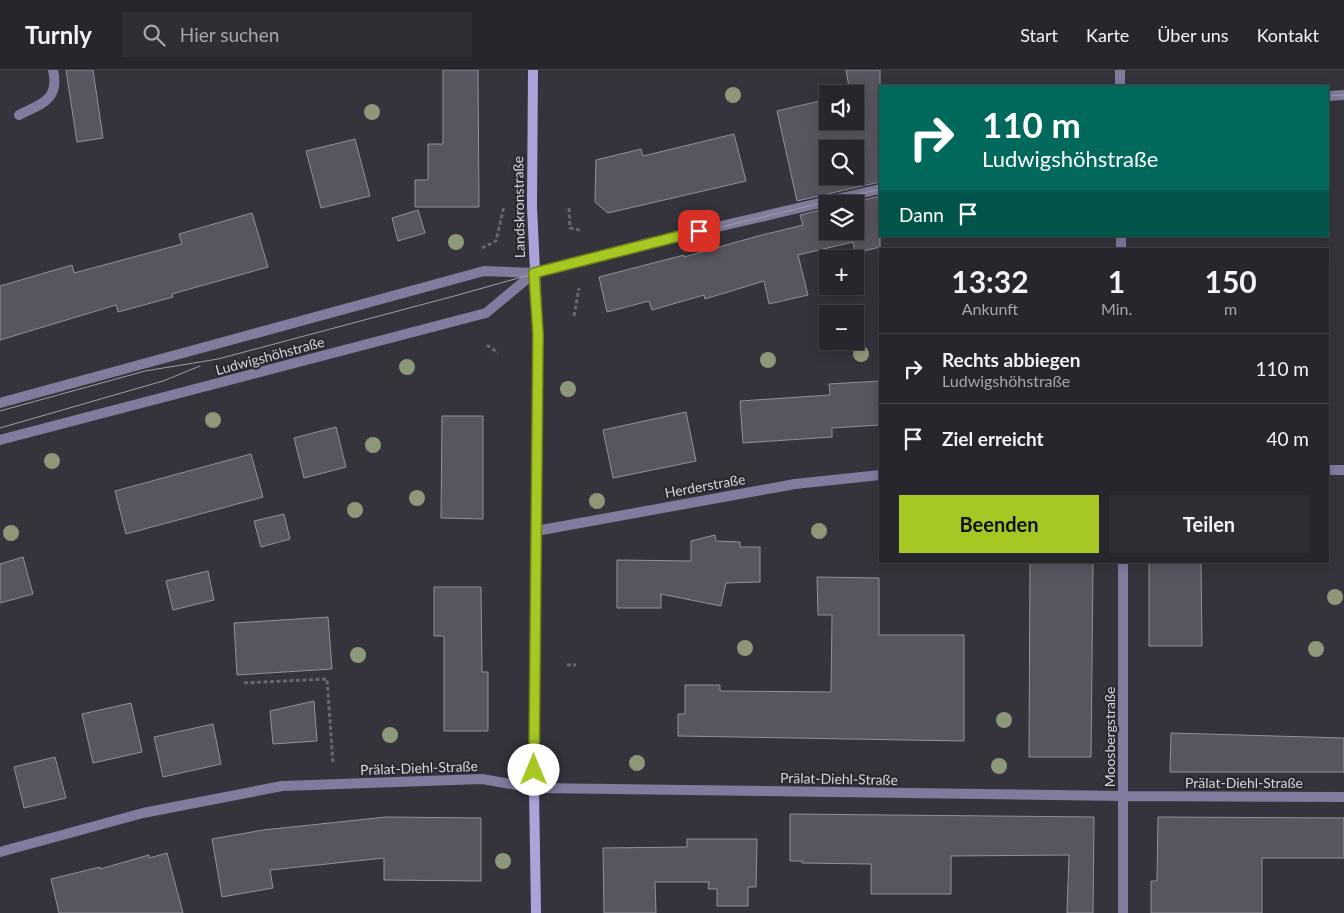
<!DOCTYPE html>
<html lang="de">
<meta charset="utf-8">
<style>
body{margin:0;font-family:Lato,sans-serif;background:#302e35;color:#f1f3f6;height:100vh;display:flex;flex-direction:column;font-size:19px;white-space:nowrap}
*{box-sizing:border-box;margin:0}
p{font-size:16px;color:#a5a5aa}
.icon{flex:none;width:28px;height:28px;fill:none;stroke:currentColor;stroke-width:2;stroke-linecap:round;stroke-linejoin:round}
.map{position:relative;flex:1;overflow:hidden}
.details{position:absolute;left:879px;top:178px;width:450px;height:315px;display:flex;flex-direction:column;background:#28262d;border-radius:0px;box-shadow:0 2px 12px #0003,0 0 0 1px #444349}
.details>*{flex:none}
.hud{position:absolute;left:879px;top:15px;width:450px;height:152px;border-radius:0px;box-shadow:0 2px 12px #0003,0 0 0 1px #444349;background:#00695c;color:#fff;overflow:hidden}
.fabs{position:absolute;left:819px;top:15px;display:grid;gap:10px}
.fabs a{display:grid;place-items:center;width:45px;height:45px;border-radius:0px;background:#28262d;box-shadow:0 2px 12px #0003,0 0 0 1px #444349;font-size:25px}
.pin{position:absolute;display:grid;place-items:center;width:42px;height:42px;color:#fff;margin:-21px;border-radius:10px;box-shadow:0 2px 8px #0006}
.me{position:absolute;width:55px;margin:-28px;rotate:0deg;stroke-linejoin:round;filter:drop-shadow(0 0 4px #0008)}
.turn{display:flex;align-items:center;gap:18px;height:105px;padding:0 20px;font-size:22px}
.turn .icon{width:65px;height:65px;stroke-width:2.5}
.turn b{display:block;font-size:35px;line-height:42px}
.then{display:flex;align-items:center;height:48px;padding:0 20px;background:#0003;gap:10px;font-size:19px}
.eta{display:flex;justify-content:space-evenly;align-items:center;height:85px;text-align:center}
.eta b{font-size:30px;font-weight:700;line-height:35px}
.cta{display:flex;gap:10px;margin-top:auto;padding:10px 20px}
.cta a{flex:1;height:58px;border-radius:0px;background:#a6c822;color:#111;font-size:20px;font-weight:700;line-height:58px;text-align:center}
.cta a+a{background:#302e35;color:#f1f3f6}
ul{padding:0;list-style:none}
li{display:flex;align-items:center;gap:15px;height:70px;padding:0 20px;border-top:1px solid #444349}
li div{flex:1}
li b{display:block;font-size:19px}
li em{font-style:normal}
header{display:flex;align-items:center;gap:30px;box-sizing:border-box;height:70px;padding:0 25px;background:#28262d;border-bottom:1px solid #444349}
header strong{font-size:24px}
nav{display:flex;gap:28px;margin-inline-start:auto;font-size:18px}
.search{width:350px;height:45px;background:#302e35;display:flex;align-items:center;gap:12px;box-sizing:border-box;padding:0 18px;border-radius:0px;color:#a5a5aa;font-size:19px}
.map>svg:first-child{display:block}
.building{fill:#57555f;stroke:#92909a;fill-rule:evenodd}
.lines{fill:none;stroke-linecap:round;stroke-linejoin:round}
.path{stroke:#68666e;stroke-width:3;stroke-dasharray:4 2.5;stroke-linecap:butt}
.service{stroke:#827b9e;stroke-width:10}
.minor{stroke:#827b9e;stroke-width:10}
.secondary{stroke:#aea2da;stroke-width:10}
.tram{stroke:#9f9ea4;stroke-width:1}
.tree{fill:#8e9878}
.route-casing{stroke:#6c8216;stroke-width:12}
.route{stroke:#a6c822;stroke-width:9}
.labels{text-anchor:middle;stroke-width:4.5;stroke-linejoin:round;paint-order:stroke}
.street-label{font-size:14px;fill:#d4d3d8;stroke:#2b2931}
</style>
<header>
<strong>Turnly</strong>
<div class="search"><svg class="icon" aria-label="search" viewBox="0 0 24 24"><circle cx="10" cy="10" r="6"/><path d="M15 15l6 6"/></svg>Hier suchen</div>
<nav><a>Start</a><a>Karte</a><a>Über uns</a><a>Kontakt</a></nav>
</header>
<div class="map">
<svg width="1344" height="843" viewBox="0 0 1344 843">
<rect width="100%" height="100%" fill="#35333c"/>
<path class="building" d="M 66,0 L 93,0 L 103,68 L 77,72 Z
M 443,0 L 478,0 L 479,137 L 415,137 L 415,110 L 428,110 L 428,74 L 443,74 Z
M 846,0 L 880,0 L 880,112 L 797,131 L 777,41 L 828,29 L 828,51 L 855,51 L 855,24 L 848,24 L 850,23 ZM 828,79 L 855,79 L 855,106 L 828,106 Z
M 734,64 L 746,111 L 608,143 L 595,132 L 596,90 L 641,79 L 643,86 Z
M 355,69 L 370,126 L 321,138 L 306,81 Z
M 880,126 L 880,177 L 855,183 L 853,172 L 798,185 L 808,225 L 769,234 L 764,211 L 705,229 L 704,225 L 652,240 L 649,231 L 607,242 L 599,207 L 684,185 L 684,187 L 758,166 L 803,155 L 800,145 L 828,138 L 828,161 L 855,161 L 855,134 L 847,134 Z
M 418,140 L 425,163 L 398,171 L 392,148 Z
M 252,143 L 268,197 L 172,224 L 173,227 L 118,242 L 116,235 L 0,270 L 0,216 L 72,195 L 74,203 L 182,174 L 179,164 Z
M 880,311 L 880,355 L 832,358 L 832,367 L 743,373 L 740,331 L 830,325 L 829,314 Z
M 686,342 L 696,391 L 613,408 L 603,360 Z
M 442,346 L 483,346 L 483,449 L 441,448 Z
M 336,357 L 346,397 L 304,408 L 294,368 Z
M 251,384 L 263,427 L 126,464 L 115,421 Z
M 284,444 L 290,469 L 261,477 L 254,451 Z
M 715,465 L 716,471 L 740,472 L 740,477 L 760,477 L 760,512 L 726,513 L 721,536 L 661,524 L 661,538 L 617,538 L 617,490 L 691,491 L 691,471 Z
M 23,487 L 33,524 L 0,533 L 0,494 Z
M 1030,491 L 1093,491 L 1091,687 L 1029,687 Z
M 1149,491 L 1201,491 L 1202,576 L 1149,576 Z
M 208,501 L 214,530 L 173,540 L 166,511 Z
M 817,507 L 879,508 L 879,565 L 964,565 L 964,671 L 678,666 L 678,644 L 685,644 L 685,615 L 720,615 L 720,621 L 831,622 L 832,545 L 818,545 Z
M 434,517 L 481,517 L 482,602 L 488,602 L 488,661 L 444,661 L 444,566 L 434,566 Z
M 328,547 L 332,599 L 237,605 L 234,553 Z
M 314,631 L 317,671 L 273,674 L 270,641 Z
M 131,633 L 142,682 L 93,693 L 82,644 Z
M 213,654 L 221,694 L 163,707 L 154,667 Z
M 1171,663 L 1344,668 L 1344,702 L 1170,702 Z
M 55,687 L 66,728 L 24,738 L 14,697 Z
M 790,744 L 1094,747 L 1093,843 L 1067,843 L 1069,785 L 951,786 L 951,824 L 871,824 L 871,794 L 802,793 L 802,791 L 790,791 Z
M 386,747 L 481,748 L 481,811 L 384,810 L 384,788 L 270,800 L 273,818 L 222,827 L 212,769 L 263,760 Z
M 1158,747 L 1344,748 L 1344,788 L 1262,788 L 1262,843 L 1151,843 L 1151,811 L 1157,811 Z
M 687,769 L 757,769 L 756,817 L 748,817 L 748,836 L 717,836 L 717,819 L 708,819 L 709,812 L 655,812 L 656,843 L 604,843 L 603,778 L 687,777 Z
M 167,783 L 183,843 L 59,843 L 51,809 L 100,797 L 100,799 L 149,785 L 149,788 Z"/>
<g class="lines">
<path class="path" d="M 569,138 L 570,158 L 580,160
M 482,178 L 496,171 L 504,136
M 574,246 L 579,218
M 487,275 L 498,283
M 567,595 L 576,595
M 244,613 L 327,609 L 333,694"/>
<path class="service" d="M 19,45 C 41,34 60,30 53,0"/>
<path class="minor" d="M 1120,0 L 1120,16
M 1328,26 L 1344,25
M 1121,166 L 1121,179
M 0,333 L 484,201 L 534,203 L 644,174 L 880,119
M 0,370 L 486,243 L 534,203
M 1328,400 L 1344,400
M 536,461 L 795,414 L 880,405
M 1123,491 L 1123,843
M 0,782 L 143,743 L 282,716 L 482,709 L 534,718 L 1124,726 L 1344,727"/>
<path class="secondary" d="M 533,0 L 532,137 L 538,264 L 534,718 L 536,843"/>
<path class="tram" d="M 1328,26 L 1344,25
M 0,341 L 145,301 L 218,289 L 458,225 L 579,191 L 880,119
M 0,358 L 163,311 L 200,296"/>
</g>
<g class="tree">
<circle cx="733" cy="25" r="8"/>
<circle cx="372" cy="42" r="8"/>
<circle cx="456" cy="172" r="8"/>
<circle cx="861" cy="284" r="8"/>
<circle cx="768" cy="290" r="8"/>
<circle cx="407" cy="297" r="8"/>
<circle cx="568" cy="319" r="8"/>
<circle cx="213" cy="350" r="8"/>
<circle cx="373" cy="375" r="8"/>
<circle cx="52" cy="391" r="8"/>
<circle cx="417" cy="428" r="8"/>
<circle cx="597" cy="431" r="8"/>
<circle cx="355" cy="440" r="8"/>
<circle cx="819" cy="461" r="8"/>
<circle cx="11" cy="463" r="8"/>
<circle cx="1335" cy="527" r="8"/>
<circle cx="745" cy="578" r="8"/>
<circle cx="1316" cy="579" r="8"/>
<circle cx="358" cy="585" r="8"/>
<circle cx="1004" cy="650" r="8"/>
<circle cx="390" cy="665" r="8"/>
<circle cx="637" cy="693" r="8"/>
<circle cx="999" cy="696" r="8"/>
<circle cx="503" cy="791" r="8"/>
</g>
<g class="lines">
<defs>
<path id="route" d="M 534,700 L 538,264 L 534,203 L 699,161"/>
</defs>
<use href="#route" class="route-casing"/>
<use href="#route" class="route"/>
</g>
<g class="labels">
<g class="street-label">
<text transform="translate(519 137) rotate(-91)" y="5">Landskronstraße</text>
<text transform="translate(270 286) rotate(-15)" y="5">Ludwigshöhstraße</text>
<text transform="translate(705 416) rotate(-10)" y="5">Herderstraße</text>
<text transform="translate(1110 667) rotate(-90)" y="5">Moosbergstraße</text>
<text transform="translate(419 698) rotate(-2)" y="5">Prälat-Diehl-Straße</text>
<text transform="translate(839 709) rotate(1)" y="5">Prälat-Diehl-Straße</text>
<text x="1244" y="718">Prälat-Diehl-Straße</text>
</g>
</g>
</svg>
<div class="fabs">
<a><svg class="icon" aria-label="sound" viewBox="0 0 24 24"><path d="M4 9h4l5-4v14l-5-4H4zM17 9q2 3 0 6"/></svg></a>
<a><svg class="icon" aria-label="search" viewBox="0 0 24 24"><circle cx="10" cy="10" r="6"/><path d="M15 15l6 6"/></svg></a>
<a><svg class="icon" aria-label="layers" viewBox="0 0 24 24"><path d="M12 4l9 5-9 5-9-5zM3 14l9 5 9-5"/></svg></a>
<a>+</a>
<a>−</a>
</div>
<div class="pin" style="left:699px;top:161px;background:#d93025"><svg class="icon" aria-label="arrive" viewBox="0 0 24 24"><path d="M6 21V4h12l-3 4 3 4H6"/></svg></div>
<svg class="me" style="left:534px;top:700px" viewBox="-20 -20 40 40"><circle r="19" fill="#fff"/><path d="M0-13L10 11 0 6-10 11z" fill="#a6c822"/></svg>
<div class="hud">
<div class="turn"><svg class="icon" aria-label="right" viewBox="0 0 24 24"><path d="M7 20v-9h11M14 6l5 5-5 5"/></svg><div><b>110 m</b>Ludwigshöhstraße</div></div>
<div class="then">Dann<svg class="icon" aria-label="arrive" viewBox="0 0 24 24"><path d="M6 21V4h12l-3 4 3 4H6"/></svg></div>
</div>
<section class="details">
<div class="eta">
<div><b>13:32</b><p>Ankunft</p></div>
<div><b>1</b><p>Min.</p></div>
<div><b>150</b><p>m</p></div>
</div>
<ul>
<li><svg class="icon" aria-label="right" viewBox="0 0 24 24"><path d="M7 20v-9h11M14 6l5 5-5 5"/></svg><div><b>Rechts abbiegen</b><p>Ludwigshöhstraße</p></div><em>110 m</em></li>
<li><svg class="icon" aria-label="arrive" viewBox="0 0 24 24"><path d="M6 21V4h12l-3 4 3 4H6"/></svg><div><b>Ziel erreicht</b></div><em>40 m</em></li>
</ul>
<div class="cta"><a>Beenden</a><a>Teilen</a></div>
</section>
</div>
